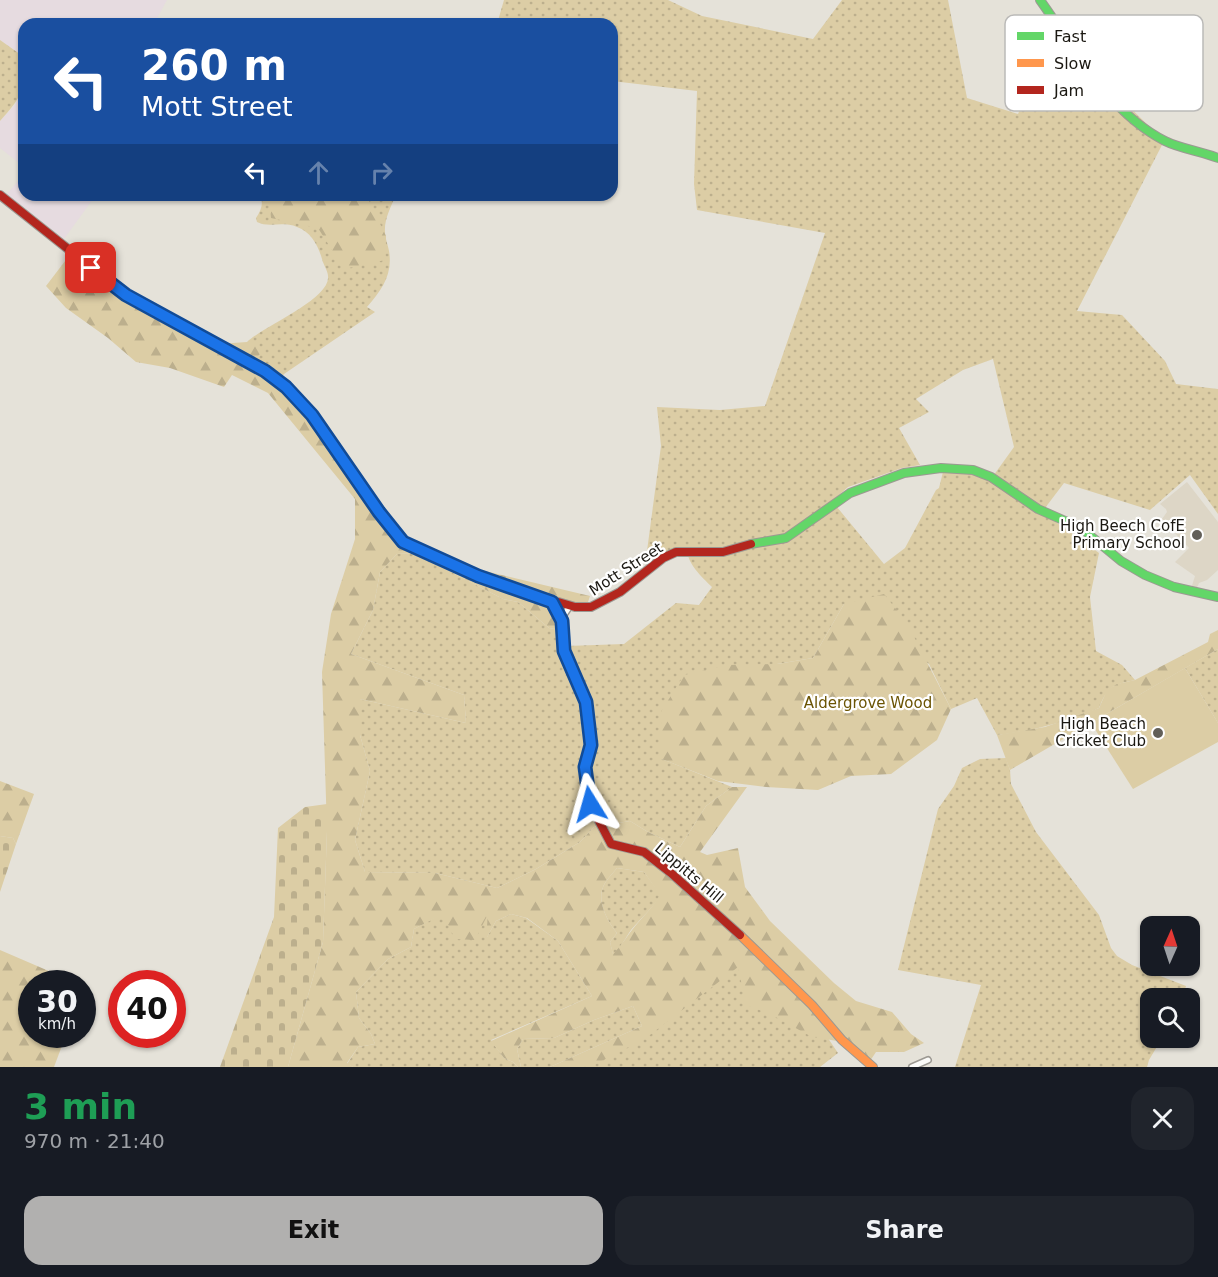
<!DOCTYPE html>
<meta charset="utf-8">
<style>
body{margin:0;font-family:"DejaVu Sans",sans-serif;background:#20242c;color:#f1f3f6;height:100vh;display:flex;flex-direction:column;font-size:22px;white-space:nowrap}
*{box-sizing:border-box;margin:0}
p{font-size:20px;color:#9ea1a6}
.icon{flex:none;width:33px;height:33px;fill:none;stroke:currentColor;stroke-width:2;stroke-linecap:round;stroke-linejoin:round}
.map{position:relative;height:1067px;overflow:hidden}
.drawer{display:flex;flex-direction:column;background:#171b24;flex:1}
.drawer>*{flex:none}
.banner{position:absolute;left:18px;top:18px;width:600px;height:183px;border-radius:18px;box-shadow:0 2px 4px #0004;background:#1a4fa0;color:#fff;overflow:hidden}
.needle{width:39px;rotate:3deg}
.fabs{position:absolute;left:1140px;top:916px;display:grid;gap:12px}
.fabs a{display:grid;place-items:center;width:60px;height:60px;border-radius:12px;background:#171b24;box-shadow:0 2px 4px #0004;font-size:30px}
.speed{position:absolute;left:18px;top:970px;display:flex;gap:12px;font-size:30px;font-weight:700;text-align:center}
.speed>*{display:grid;place-content:center;width:78px;height:78px;border-radius:50%;background:#171b24;box-shadow:0 2px 4px #0004;line-height:1}
.speed small{font-size:15px;font-weight:400}
.speed .limit{border:9px solid #d22;background:#fff;color:#111}
.pin{position:absolute;display:grid;place-items:center;width:51px;height:51px;color:#fff;margin:-26px;border-radius:12px;box-shadow:0 3px 9px #0006}
.me{position:absolute;width:66px;margin:-33px;rotate:352deg;stroke-linejoin:round;filter:drop-shadow(0 0 4px #0008)}
.turn{display:flex;align-items:center;gap:21px;height:126px;padding:0 24px;font-size:27px}
.turn .icon{width:78px;height:78px;stroke-width:2.5}
.turn b{display:block;font-size:42px;line-height:51px}
.lanes{display:flex;align-items:center;height:57px;padding:0 24px;background:#0003;justify-content:center;gap:30px;direction:ltr}
.lanes .off{opacity:.35}
.round{display:grid;place-items:center;flex:none;width:63px;height:63px;border-radius:18px;background:#20242c}
.overview{display:flex;align-items:center;justify-content:space-between;height:102px;padding:0 24px}
h1{font-size:36px;font-weight:700;line-height:45px;color:#1e9e55}
.button{display:flex;gap:12px;margin-top:auto;padding:12px 24px}
.button a{flex:1;height:69px;border-radius:18px;background:#b1b0af;color:#111;font-size:24px;font-weight:700;line-height:69px;text-align:center}
.button a+a{background:#20242c;color:#f1f3f6}
.map>svg:first-child{display:block}
.industrial{fill:#e6dbe0}
.education{fill:#ddd6c6}
.grass{fill:url(#grass-dots);fill-rule:evenodd}
.forest{fill:url(#forest-firs);fill-rule:evenodd}
.cemetery{fill:url(#cemetery-stones)}
.garden{fill:#dccda5}
.lines{fill:none;stroke-linecap:round;stroke-linejoin:round}
.street-casing{stroke:#9c9993;stroke-width:8}
.fast-casing{stroke:#9c9993;stroke-width:10}
.slow-casing{stroke:#9c9993;stroke-width:10}
.jam-casing{stroke:#9c9993;stroke-width:10}
.street{stroke:#fbfbf9;stroke-width:5}
.fast{stroke:#63d668;stroke-width:8}
.slow{stroke:#ff974d;stroke-width:8}
.jam{stroke:#b3261e;stroke-width:8}
.route-casing{stroke:#114b97;stroke-width:15}
.route{stroke:#1a73e8;stroke-width:10}
.poi-dot{fill:#625f58;stroke:#fff;stroke-width:2}
.labels{text-anchor:middle;stroke-width:4.5;stroke-linejoin:round;paint-order:stroke}
.poi-label{font-size:15px;fill:#1b1812;stroke:#fff;text-anchor:end}
.street-label{font-size:15px;fill:#1b1812;stroke:#fff}
.park-label{font-size:15px;fill:#6b5404;stroke:#fff}
.key{fill:#fff;stroke:#bbbab8;stroke-width:1.5}
.key-label{font-size:16px;fill:#1b1812}
</style>
<div class="map">
<svg width="1218" height="1067" viewBox="0 0 1218 1067">
<defs>
<pattern id="grass-dots" width="8" height="8" patternUnits="userSpaceOnUse" patternTransform="scale(1.5)"><rect width="8" height="8" fill="#dccda5"/><path d="M2 2h.1M6 6h.1" fill="none" stroke="#bcaf8d" stroke-width="1.8" stroke-linecap="round"/></pattern>
<pattern id="forest-firs" width="22" height="20" patternUnits="userSpaceOnUse" patternTransform="scale(1.5)"><rect width="22" height="20" fill="#dccda5"/><path d="M5 1l3.5 6h-7zM16 11l3.5 6h-7z" fill="#bcaf8d"/></pattern>
<pattern id="cemetery-stones" width="16" height="16" patternUnits="userSpaceOnUse" patternTransform="scale(1.5)"><rect width="16" height="16" fill="#dccda5"/><path d="M2 7V4a2 2 0 0 1 4 0v3zM10 15v-3a2 2 0 0 1 4 0v3z" fill="#bcaf8d"/></pattern>
</defs>
<rect width="100%" height="100%" fill="#e5e2d9"/>
<path class="industrial" d="M 0,0 L 167,0 L 154,24 L 24,24 L 24,57 L 0,40 Z
M 24,89 L 24,167 L 0,148 L 0,121 L 14,106 Z
M 24,174 L 24,195 L 96,195 L 64,239 L 7,194 Z"/>
<path class="education" d="M 1187,482 L 1218,522 L 1218,570 L 1207,580 L 1199,583 L 1195,592 L 1190,592 L 1195,576 L 1175,562 L 1189,548 L 1162,519 L 1167,512 L 1166,509 L 1160,504 Z"/>
<path class="grass" d="M 504,0 L 668,0 L 702,16 L 813,39 L 842,0 L 948,0 L 967,98 L 1018,114 L 1021,107 C 1062,105 1074,114 1106,84 L 1154,131 L 1168,139 L 1162,145 L 1077,311 L 1122,315 L 1165,361 L 1176,384 L 1218,389 L 1218,514 L 1190,475 L 1150,510 L 1064,483 L 1042,512 L 1099,553 L 1090,597 L 1096,651 L 1122,665 L 1135,680 C 1112,685 1108,686 1099,708 C 1067,722 1032,731 997,735 L 977,698 L 951,709 L 929,664 L 844,604 L 813,658 L 777,664 L 662,759 L 732,787 L 706,806 L 680,847 L 648,832 L 630,821 L 594,827 L 580,842 L 536,869 L 497,888 L 435,873 L 365,872 L 355,840 L 370,771 L 360,735 L 360,699 L 466,723 L 464,695 L 351,654 L 373,610 L 380,572 L 397,554 L 415,553 L 503,599 L 518,602 L 549,628 L 560,630 L 567,646 L 624,644 L 676,603 L 699,605 L 712,587 C 701,576 686,563 687,547 C 674,548 658,558 647,551 L 661,446 L 657,407 L 720,410 L 765,406 L 825,233 L 697,210 L 694,184 L 697,91 L 612,81 L 612,24 L 497,24 ZM 993,359 L 1014,447 L 991,479 L 974,473 L 943,472 L 939,488 L 936,490 L 905,548 L 884,564 L 832,501 L 848,487 L 902,468 L 920,465 L 899,428 L 929,412 L 916,399 L 963,370 Z
M 0,40 L 24,57 C 24,92 24,94 0,121 Z
M 260,195 L 396,195 C 391,206 384,220 385,232 C 385,238 388,245 389,251 C 393,274 382,290 367,307 L 375,312 L 284,374 L 277,383 L 249,365 L 247,342 C 262,327 331,299 328,276 C 328,271 323,264 322,259 C 318,245 311,232 297,227 C 283,221 268,228 257,222 L 256,218 C 261,210 264,204 260,195 Z
M 1218,649 L 1218,723 L 1185,668 Z
M 1006,758 L 1010,770 L 1011,784 L 1036,832 L 1099,915 L 1111,948 L 1117,956 L 1132,965 L 1186,986 L 1183,996 L 1180,999 L 1150,999 L 1150,1038 L 1162,1038 L 1149,1060 L 1147,1067 L 955,1067 L 981,985 L 898,970 L 938,809 L 954,786 L 962,768 L 980,759 Z
M 617,868 L 644,872 L 661,895 C 652,909 641,918 631,930 C 625,939 621,947 613,955 L 610,942 L 617,933 C 607,921 595,899 605,883 C 608,878 613,873 617,868 Z
M 489,912 L 487,937 L 496,921 L 511,914 L 526,918 L 558,941 L 592,996 L 491,1040 L 504,1058 L 513,1062 L 518,1067 L 353,1067 L 347,1064 L 358,1047 L 375,1044 L 371,1034 L 359,1018 L 356,992 L 388,959 L 411,947 L 414,929 L 443,913 Z
M 754,950 L 809,1010 L 838,1053 L 820,1067 L 565,1067 L 619,1043 Z
M 633,1006 L 642,1026 L 550,1067 L 521,1067 L 517,1049 L 523,1039 L 554,1038 L 594,1020 Z"/>
<path class="forest" d="M 269,195 L 379,195 L 368,199 L 386,236 L 385,260 L 344,269 L 318,228 L 271,218 Z
M 75,248 L 152,313 L 202,341 L 219,344 L 247,342 L 265,349 L 249,365 L 281,386 L 320,430 L 396,537 L 544,600 C 553,608 558,618 560,630 L 549,628 L 518,602 L 503,599 L 415,553 L 397,554 L 380,572 L 373,610 L 351,654 L 464,695 L 466,723 L 360,699 L 360,735 L 370,771 L 355,840 L 365,872 L 435,873 L 497,888 L 536,869 L 580,842 L 594,827 L 630,821 L 648,832 L 680,847 L 706,806 L 732,787 L 747,787 L 700,852 L 707,855 L 738,848 L 745,887 L 770,921 L 834,983 L 856,1001 L 892,1012 L 911,1034 L 924,1043 L 904,1052 L 876,1052 L 868,1064 L 850,1043 L 812,1037 L 770,1014 L 746,1005 L 738,967 L 646,1038 L 590,1067 L 550,1067 L 642,1026 L 633,1006 L 594,1020 L 554,1038 L 523,1039 L 517,1049 L 521,1067 L 518,1067 L 513,1062 L 504,1058 L 491,1041 L 592,996 L 558,941 L 527,918 L 511,914 L 496,921 L 486,939 L 488,914 L 475,940 L 455,939 L 443,914 L 414,929 L 411,947 L 388,959 L 356,992 L 359,1018 L 371,1034 L 375,1044 L 358,1047 L 347,1063 L 353,1067 L 288,1067 L 323,942 L 327,831 L 322,672 L 331,614 L 355,539 L 355,499 L 268,393 L 232,375 L 224,387 L 170,368 L 136,362 L 108,338 L 66,308 L 46,286 ZM 617,868 L 644,872 L 660,895 C 652,909 641,918 632,930 C 625,939 621,946 613,954 L 610,942 L 617,933 C 607,921 595,899 605,883 C 608,878 613,873 617,868 Z
M 402,536 L 477,569 L 590,596 L 587,605 L 575,605 L 480,575 L 406,542 Z
M 884,594 L 907,623 L 951,709 L 937,740 L 891,774 L 851,776 L 818,790 L 766,787 L 718,781 L 659,758 L 662,710 L 684,675 L 728,665 L 777,664 L 813,658 L 844,604 Z
M 1218,630 L 1218,649 L 1010,770 L 997,735 L 1045,727 L 1099,708 L 1107,690 L 1117,684 L 1135,680 L 1208,642 L 1210,634 Z
M 0,781 L 34,794 L 16,844 L 13,838 L 0,836 Z
M 0,950 L 79,984 L 32,984 L 32,1035 L 66,1035 L 54,1067 L 0,1067 Z"/>
<path class="cemetery" d="M 327,804 L 327,831 L 323,942 L 288,1067 L 220,1067 L 274,917 L 278,828 L 305,807 Z
M 0,836 L 13,838 L 16,844 L 0,892 Z"/>
<path class="garden" d="M 1185,668 L 1218,723 L 1218,742 L 1133,789 L 1091,723 Z"/>
<g class="lines">
<defs>
<path id="street" d="M 561,619 L 570,606
M 912,1067 L 928,1060"/>
<path id="fast" d="M 1040,0 C 1076,50 1108,112 1165,141 C 1181,149 1201,151 1218,158
M 751,544 L 786,538 L 850,493 L 904,473 L 941,468 L 973,470 L 991,477 L 1038,509 L 1081,528 L 1121,561 L 1145,575 L 1174,587 L 1218,597"/>
<path id="slow" d="M 222,348 L 265,371 L 286,387 L 312,415 L 379,512 L 403,542 L 478,576 L 538,596
M 740,935 L 812,1005 L 842,1040 L 873,1067"/>
<path id="jam" d="M 0,195 L 126,295 L 222,348
M 538,596 L 575,607 L 591,607 L 620,592 L 663,558 L 676,552 L 723,552 L 751,544
M 552,601 L 562,621 L 564,651 L 586,702 L 591,745 L 585,767 L 590,804 L 611,844 L 644,852 L 671,873 L 740,935"/>
</defs>
<use href="#street" class="street-casing"/>
<use href="#fast" class="fast-casing"/>
<use href="#slow" class="slow-casing"/>
<use href="#jam" class="jam-casing"/>
<use href="#street" class="street"/>
<use href="#fast" class="fast"/>
<use href="#slow" class="slow"/>
<use href="#jam" class="jam"/>
</g>
<g class="lines">
<defs>
<path id="route" d="M 91,268 L 126,295 L 265,371 L 286,387 L 312,415 L 379,512 L 403,542 L 478,576 L 552,602 L 562,621 L 564,651 L 586,702 L 591,745 L 585,767 L 590,804"/>
</defs>
<use href="#route" class="route-casing"/>
<use href="#route" class="route"/>
</g>
<g class="poi-dot">
<circle cx="1197" cy="535" r="6"/>
<circle cx="1158" cy="733" r="6"/>
</g>
<g class="labels">
<g class="poi-label">
<text x="1185" y="531">High Beech CofE<tspan x="1185" dy="17">Primary School</tspan></text>
<text x="1146" y="729">High Beach<tspan x="1146" dy="17">Cricket Club</tspan></text>
</g>
<g class="street-label">
<text transform="translate(626 569) rotate(-33)" y="5">Mott Street</text>
<text transform="translate(689 873) rotate(40)" y="5">Lippitts Hill</text>
</g>
<g class="park-label">
<text x="868" y="708">Aldergrove Wood</text>
</g>
</g>
<rect x="1005" y="15" width="198" height="96" rx="9" class="key"/>
<rect x="1017" y="32" width="27" height="8" fill="#63d668"/>
<rect x="1017" y="59" width="27" height="8" fill="#ff974d"/>
<rect x="1017" y="86" width="27" height="8" fill="#b3261e"/>
<g class="key-label">
<text x="1054" y="42">Fast</text>
<text x="1054" y="69">Slow</text>
<text x="1054" y="96">Jam</text>
</g>
</svg>
<div class="fabs">
<a><svg class="needle" viewBox="-14 -14 28 28"><path d="M0-13l5 13h-10z" fill="#e53935"/><path d="M0 13l5-13h-10z" fill="#9ea1a6"/></svg></a>
<a><svg class="icon" aria-label="search" viewBox="0 0 24 24"><circle cx="10" cy="10" r="6"/><path d="M15 15l6 6"/></svg></a>
</div>
<div class="speed"><div>30<small>km/h</small></div><div class="limit">40</div></div>
<div class="pin" style="left:91px;top:268px;background:#d93025"><svg class="icon" aria-label="arrive" viewBox="0 0 24 24"><path d="M6 21V4h12l-3 4 3 4H6"/></svg></div>
<svg class="me" style="left:590px;top:804px" viewBox="-20 -20 40 40"><path d="M0-17L14 15 0 8-14 15z" fill="#1a73e8" stroke="#fff" stroke-width="4"/></svg>
<div class="banner">
<div class="turn"><svg class="icon" aria-label="left" viewBox="0 0 24 24"><path d="M17 20v-9H6M10 6l-5 5 5 5"/></svg><div><b>260 m</b>Mott Street</div></div>
<div class="lanes"><svg class="icon" aria-label="left" viewBox="0 0 24 24"><path d="M17 20v-9H6M10 6l-5 5 5 5"/></svg><svg class="icon off" aria-label="ahead" viewBox="0 0 24 24"><path d="M12 20V5M6 11l6-6 6 6"/></svg><svg class="icon off" aria-label="right" viewBox="0 0 24 24"><path d="M7 20v-9h11M14 6l5 5-5 5"/></svg></div>
</div>
</div>
<section class="drawer">
<div class="overview"><div><h1>3 min</h1><p>970 m · 21:40</p></div><a class="round"><svg class="icon" aria-label="close" viewBox="0 0 24 24"><path d="M6 6l12 12M18 6L6 18"/></svg></a></div>
<div class="button"><a>Exit</a><a>Share</a></div>
</section>
